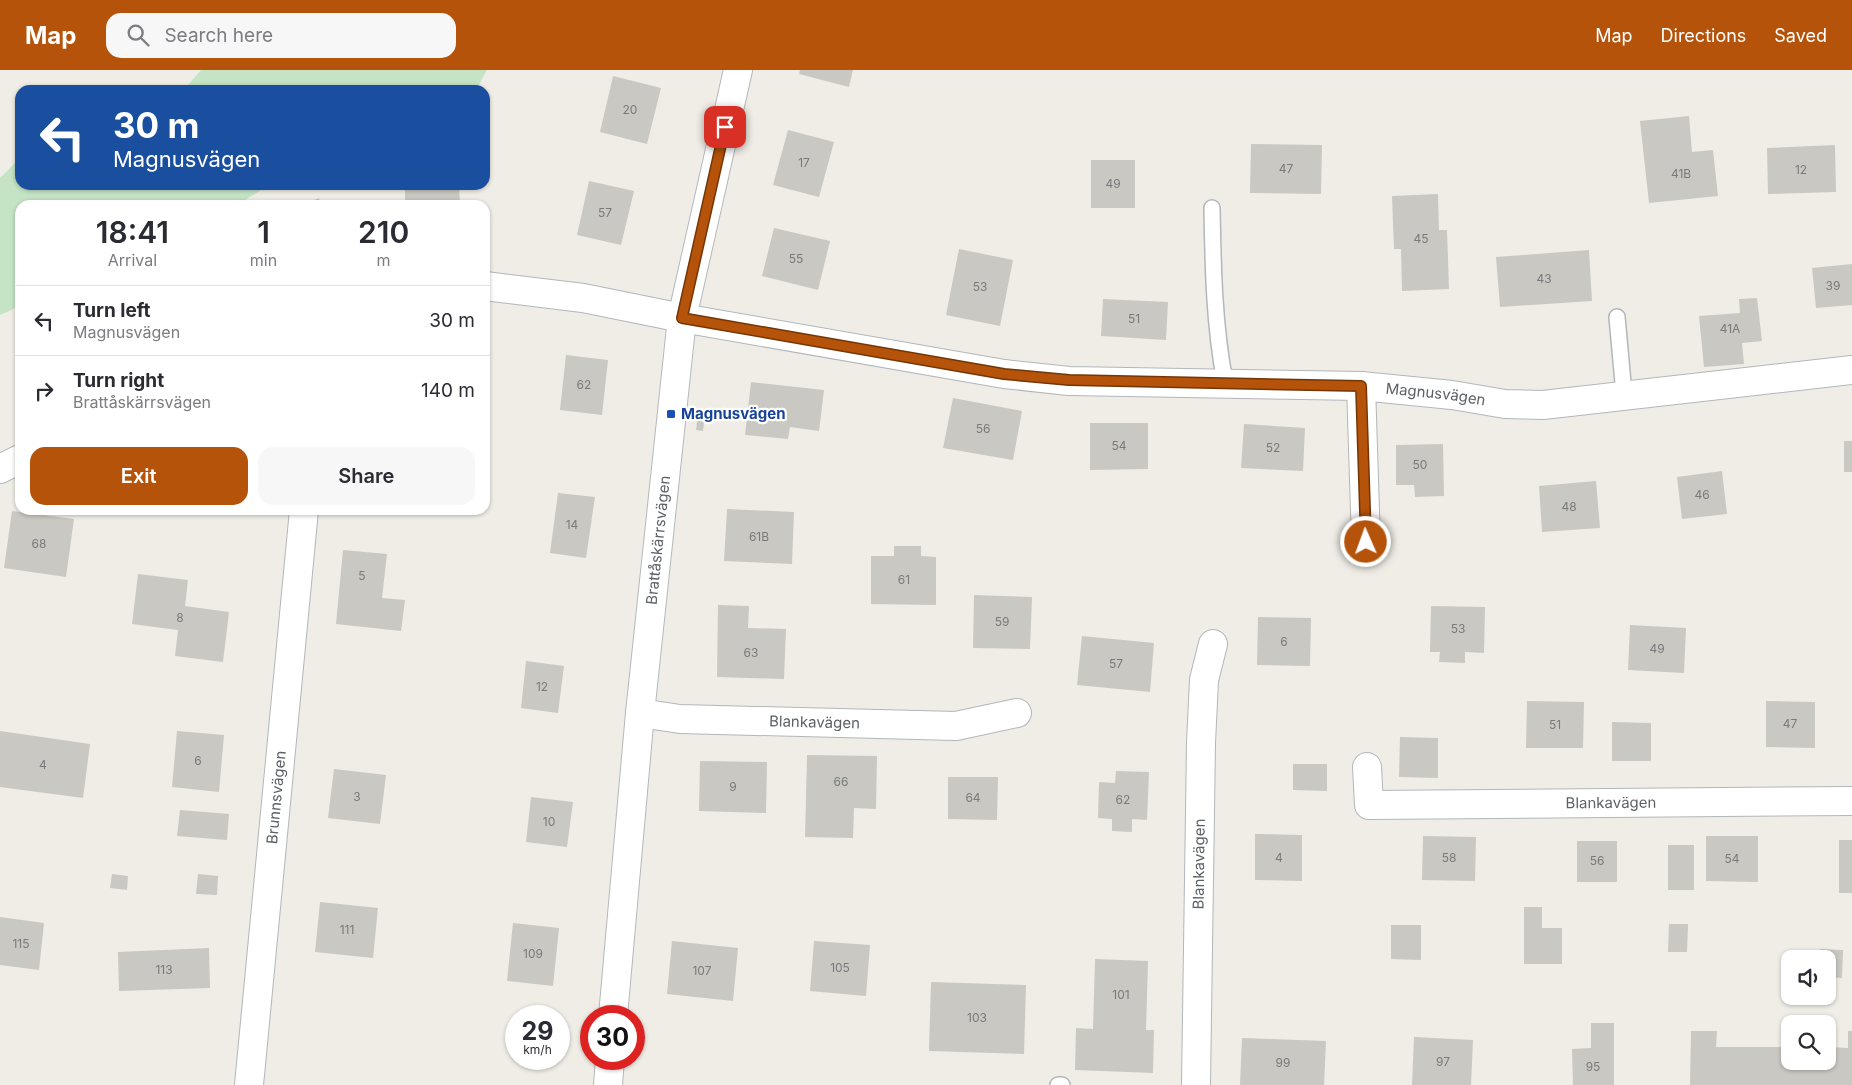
<!DOCTYPE html>
<meta charset="utf-8">
<style>
body{margin:0;font-family:Inter,sans-serif;background:#f7f7f7;color:#2b2b33;height:100vh;display:flex;flex-direction:column;font-size:19px;white-space:nowrap}
*{box-sizing:border-box;margin:0}
p{font-size:16px;color:#7c7c81}
.icon{flex:none;width:28px;height:28px;fill:none;stroke:currentColor;stroke-width:2;stroke-linecap:round;stroke-linejoin:round}
.map{position:relative;flex:1;overflow:hidden}
.side{position:absolute;left:15px;top:130px;width:475px;height:315px;display:flex;flex-direction:column;background:#fff;border-radius:15px;box-shadow:0 1px 4px #0004}
.side>*{flex:none}
.hud{position:absolute;left:15px;top:15px;width:475px;height:105px;border-radius:15px;box-shadow:0 1px 4px #0004;background:#1a4fa0;color:#fff;overflow:hidden}
.controls{position:absolute;left:1781px;top:880px;display:grid;gap:10px}
.controls a{display:grid;place-items:center;width:55px;height:55px;border-radius:10px;background:#fff;box-shadow:0 1px 4px #0004;font-size:25px}
.speed{position:absolute;left:505px;top:935px;display:flex;gap:10px;font-size:25px;font-weight:700;text-align:center}
.speed>*{display:grid;place-content:center;width:65px;height:65px;border-radius:50%;background:#fff;box-shadow:0 1px 4px #0004;line-height:1}
.speed small{font-size:12px;font-weight:400}
.speed .limit{border:8px solid #d22;background:#fff;color:#111}
.pin{position:absolute;display:grid;place-items:center;width:42px;height:42px;color:#fff;margin:-21px;border-radius:10px;box-shadow:0 2px 8px #0006}
.me{position:absolute;width:55px;margin:-28px;rotate:358deg;stroke-linejoin:round;filter:drop-shadow(0 0 4px #0008)}
.turn{display:flex;align-items:center;gap:18px;height:105px;padding:0 15px;font-size:22px}
.turn .icon{width:65px;height:65px;stroke-width:2.5}
.turn b{display:block;font-size:35px;line-height:42px}
.eta{display:flex;justify-content:space-evenly;align-items:center;height:85px;text-align:center}
.eta b{font-size:30px;font-weight:600;line-height:35px}
.cta{display:flex;gap:10px;margin-top:auto;padding:10px 15px}
.cta a{flex:1;height:58px;border-radius:15px;background:#b45309;color:#fff;font-size:20px;font-weight:600;line-height:58px;text-align:center}
.cta a+a{background:#f7f7f7;color:#2b2b33}
ul{padding:0;list-style:none}
li{display:flex;align-items:center;gap:15px;height:70px;padding:0 15px;border-top:1px solid #e1e1e2}
li div{flex:1}
li b{display:block;font-size:19px}
li em{font-style:normal}
header{display:flex;align-items:center;gap:30px;box-sizing:border-box;height:70px;padding:0 25px;background:#b45309;color:#fff}
header strong{font-size:24px}
nav{display:flex;gap:28px;margin-inline-start:auto;font-size:18px}
.search{width:350px;height:45px;background:#f7f7f7;display:flex;align-items:center;gap:12px;box-sizing:border-box;padding:0 18px;border-radius:15px;color:#7c7c81;font-size:19px}
.map>svg:first-child{display:block}
.green{fill:#c4e4c5}
.building{fill:#cac8c2}
.lines{fill:none;stroke-linecap:round;stroke-linejoin:round}
.lane-casing{stroke:#b3b6ba;stroke-width:18}
.street-casing{stroke:#b3b6ba;stroke-width:30}
.secondary-casing{stroke:#b4b8bc;stroke-width:30}
.lane{stroke:#fff;stroke-width:15}
.street{stroke:#fff;stroke-width:28}
.secondary{stroke:#fff;stroke-width:28}
.route-casing{stroke:#753606;stroke-width:12}
.route{stroke:#b45309;stroke-width:9}
.transit-dot{fill:#1a4fb4;stroke:#fff;stroke-width:2}
.labels{text-anchor:middle;stroke-width:4.5;stroke-linejoin:round;paint-order:stroke}
.number-label{font-size:12px;fill:#787b7c}
.street-label{font-size:15px;fill:#5d6165;stroke:#fff}
.transit-label{font-size:15px;font-weight:bold;fill:#164399;stroke:#fff;text-anchor:start}
</style>
<header>
<strong>Map</strong>
<div class="search"><svg class="icon" aria-label="search" viewBox="0 0 24 24"><circle cx="10" cy="10" r="6"/><path d="M15 15l6 6"/></svg>Search here</div>
<nav><a>Map</a><a>Directions</a><a>Saved</a></nav>
</header>
<div class="map">
<svg width="1852" height="1015" viewBox="0 0 1852 1015">
<rect width="100%" height="100%" fill="#efede6"/>
<path class="green" d="M 201,0 L 487,0 L 476,20 L 177,20 L 188,15 Z
M 20,88 L 20,115 L 269,115 L 237,135 L 20,135 L 20,236 L 0,245 L 0,108 Z"/>
<path class="building" d="M 800,0 L 853,0 L 849,17 L 799,4 Z
M 613,6 L 661,18 L 647,74 L 600,62 Z
M 1689,46 L 1692,82 L 1713,80 L 1718,126 L 1649,133 L 1640,51 Z
M 788,60 L 834,72 L 819,127 L 773,115 Z
M 1251,74 L 1322,75 L 1321,124 L 1250,123 Z
M 1835,75 L 1836,122 L 1768,124 L 1767,78 Z
M 1091,90 L 1135,90 L 1135,138 L 1091,138 Z
M 589,111 L 634,121 L 621,175 L 577,165 Z
M 459,115 L 460,135 L 405,135 L 405,116 Z
M 1438,124 L 1439,160 L 1447,160 L 1449,219 L 1402,221 L 1401,179 L 1394,179 L 1392,126 Z
M 319,128 L 321,135 L 301,135 Z
M 774,158 L 830,171 L 818,220 L 762,206 Z
M 959,179 L 1013,190 L 1000,256 L 946,245 Z
M 1589,180 L 1592,231 L 1500,237 L 1496,187 Z
M 1852,194 L 1852,235 L 1816,238 L 1812,198 Z
M 1757,228 L 1762,271 L 1742,273 L 1744,294 L 1704,297 L 1699,246 L 1740,243 L 1739,229 Z
M 1103,229 L 1168,232 L 1166,270 L 1101,266 Z
M 566,285 L 608,290 L 602,345 L 560,340 Z
M 751,312 L 824,320 L 819,361 L 790,357 L 788,369 L 745,365 Z
M 953,328 L 1022,341 L 1013,390 L 943,378 Z
M 698,344 L 705,345 L 703,361 L 696,360 Z
M 1090,353 L 1148,353 L 1148,399 L 1090,400 Z
M 1244,354 L 1305,358 L 1303,401 L 1241,398 Z
M 1844,371 L 1852,371 L 1852,402 L 1844,402 Z
M 1443,374 L 1444,426 L 1415,427 L 1414,415 L 1396,415 L 1396,375 Z
M 1722,401 L 1727,444 L 1682,449 L 1677,407 Z
M 1596,411 L 1600,458 L 1542,462 L 1539,416 Z
M 558,423 L 595,427 L 586,488 L 550,483 Z
M 727,439 L 794,442 L 792,494 L 724,491 Z
M 12,441 L 74,449 L 66,507 L 4,498 Z
M 894,476 L 921,476 L 921,486 L 936,487 L 936,535 L 871,534 L 871,486 L 894,486 Z
M 343,480 L 387,484 L 382,528 L 405,530 L 401,561 L 336,554 Z
M 138,504 L 188,510 L 185,536 L 229,542 L 223,592 L 175,586 L 178,560 L 132,554 Z
M 974,525 L 1032,527 L 1030,579 L 973,578 Z
M 718,535 L 749,536 L 748,558 L 786,559 L 784,609 L 717,607 Z
M 1431,536 L 1485,537 L 1484,583 L 1465,582 L 1465,593 L 1439,592 L 1440,582 L 1430,582 Z
M 1258,547 L 1311,548 L 1310,596 L 1257,595 Z
M 1630,555 L 1686,558 L 1684,603 L 1628,600 Z
M 1082,566 L 1154,573 L 1150,622 L 1077,615 Z
M 526,591 L 564,596 L 558,643 L 521,638 Z
M 1527,631 L 1584,632 L 1583,678 L 1526,678 Z
M 1766,631 L 1815,632 L 1815,678 L 1766,677 Z
M 1612,652 L 1651,653 L 1651,691 L 1612,691 Z
M 0,661 L 90,674 L 83,728 L 0,717 Z
M 177,661 L 224,665 L 219,722 L 172,717 Z
M 1400,667 L 1438,668 L 1438,708 L 1399,707 Z
M 807,685 L 877,686 L 876,739 L 854,738 L 853,768 L 805,767 Z
M 700,691 L 767,692 L 766,743 L 699,741 Z
M 1293,694 L 1327,694 L 1327,721 L 1293,720 Z
M 334,699 L 386,705 L 380,754 L 328,748 Z
M 1116,701 L 1149,702 L 1147,750 L 1132,749 L 1132,762 L 1112,761 L 1112,749 L 1098,748 L 1099,712 L 1115,713 Z
M 948,707 L 998,707 L 997,750 L 948,749 Z
M 531,727 L 573,732 L 567,777 L 526,772 Z
M 180,740 L 229,744 L 227,770 L 177,766 Z
M 1255,764 L 1302,765 L 1302,811 L 1255,810 Z
M 1423,766 L 1476,767 L 1475,811 L 1422,810 Z
M 1706,766 L 1758,766 L 1758,812 L 1706,811 Z
M 1839,770 L 1852,770 L 1852,823 L 1839,823 Z
M 1577,771 L 1617,771 L 1617,812 L 1577,812 Z
M 1668,775 L 1694,775 L 1694,820 L 1668,820 Z
M 112,804 L 128,806 L 127,820 L 110,818 Z
M 198,804 L 218,806 L 217,825 L 196,824 Z
M 320,832 L 378,838 L 373,888 L 315,882 Z
M 1524,837 L 1542,837 L 1542,858 L 1562,858 L 1562,894 L 1524,894 Z
M 0,847 L 44,853 L 39,900 L 0,895 Z
M 513,853 L 559,858 L 553,916 L 507,911 Z
M 1669,854 L 1688,854 L 1687,882 L 1668,882 Z
M 1391,855 L 1421,855 L 1421,890 L 1391,889 Z
M 672,871 L 738,878 L 733,931 L 667,924 Z
M 814,871 L 870,875 L 866,926 L 810,921 Z
M 209,878 L 210,918 L 119,921 L 118,882 Z
M 1820,879 L 1843,880 L 1842,908 L 1828,907 L 1828,889 L 1820,889 Z
M 1095,889 L 1148,891 L 1146,960 L 1154,960 L 1153,1003 L 1075,1000 L 1076,958 L 1093,959 Z
M 931,912 L 1026,915 L 1024,984 L 929,981 Z
M 1591,953 L 1614,953 L 1614,1015 L 1573,1015 L 1572,979 L 1591,978 Z
M 1691,961 L 1717,961 L 1716,977 L 1790,977 L 1790,991 L 1828,991 L 1828,977 L 1848,978 L 1848,961 L 1852,961 L 1852,1015 L 1690,1015 Z
M 1414,967 L 1473,970 L 1471,1015 L 1412,1015 Z
M 1242,968 L 1326,971 L 1324,1015 L 1240,1015 Z"/>
<g class="lines">
<defs>
<path id="lane" d="M 1212,138 C 1213,197 1214,255 1225,312
M 1617,247 L 1624,324
M 1058,1015 L 1062,1015"/>
<g id="street">
<path id="s1" d="M 485,216 L 583,228 L 682,248 L 1004,304 L 1069,311 L 1361,316 L 1452,325 L 1505,334 L 1543,335 L 1852,300"/>
<path d="M 1361,316 L 1366,472"/>
<path d="M 0,399 L 20,389"/>
<path id="s2" d="M 640,643 L 680,649 L 956,656 L 1017,643"/>
<path id="s3" d="M 1367,697 L 1369,735 L 1852,731"/>
<path id="s4" d="M 249,1015 L 304,440"/>
<path id="s5" d="M 1196,1015 L 1201,673 L 1204,610 L 1213,574"/>
</g>
<g id="secondary">
<path id="s6" d="M 613,946 L 640,643 L 682,248 L 738,0"/>
<path d="M 608,1015 L 610,989"/>
</g>
</defs>
<use href="#lane" class="lane-casing"/>
<use href="#street" class="street-casing"/>
<use href="#secondary" class="secondary-casing"/>
<use href="#lane" class="lane"/>
<use href="#street" class="street"/>
<use href="#secondary" class="secondary"/>
</g>
<g class="lines">
<defs>
<path id="route" d="M 725,57 L 682,248 L 1004,304 L 1069,310 L 1361,316 L 1366,472"/>
</defs>
<use href="#route" class="route-casing"/>
<use href="#route" class="route"/>
</g>
<rect class="transit-dot" x="666" y="339" width="10" height="10" rx="2.5"/>
<g class="labels">
<g class="number-label">
<text x="630" y="44">20</text>
<text x="804" y="97">17</text>
<text x="1286" y="103">47</text>
<text x="1801" y="104">12</text>
<text x="1681" y="108">41B</text>
<text x="1113" y="118">49</text>
<text x="605" y="147">57</text>
<text x="1421" y="173">45</text>
<text x="796" y="193">55</text>
<text x="1544" y="213">43</text>
<text x="1833" y="220">39</text>
<text x="980" y="221">53</text>
<text x="1134" y="253">51</text>
<text x="1730" y="263">41A</text>
<text x="584" y="319">62</text>
<text x="983" y="363">56</text>
<text x="1119" y="380">54</text>
<text x="1273" y="382">52</text>
<text x="1420" y="399">50</text>
<text x="1702" y="429">46</text>
<text x="1569" y="441">48</text>
<text x="572" y="459">14</text>
<text x="759" y="471">61B</text>
<text x="39" y="478">68</text>
<text x="362" y="510">5</text>
<text x="904" y="514">61</text>
<text x="180" y="552">8</text>
<text x="1002" y="556">59</text>
<text x="1458" y="563">53</text>
<text x="1284" y="576">6</text>
<text x="1657" y="583">49</text>
<text x="751" y="587">63</text>
<text x="1116" y="598">57</text>
<text x="542" y="621">12</text>
<text x="1790" y="658">47</text>
<text x="1555" y="659">51</text>
<text x="198" y="695">6</text>
<text x="43" y="699">4</text>
<text x="841" y="716">66</text>
<text x="733" y="721">9</text>
<text x="357" y="731">3</text>
<text x="973" y="732">64</text>
<text x="1123" y="734">62</text>
<text x="549" y="756">10</text>
<text x="1279" y="792">4</text>
<text x="1449" y="792">58</text>
<text x="1732" y="793">54</text>
<text x="1597" y="795">56</text>
<text x="347" y="864">111</text>
<text x="21" y="878">115</text>
<text x="533" y="888">109</text>
<text x="840" y="902">105</text>
<text x="164" y="904">113</text>
<text x="702" y="905">107</text>
<text x="1121" y="929">101</text>
<text x="977" y="952">103</text>
<text x="1443" y="996">97</text>
<text x="1283" y="997">99</text>
<text x="1593" y="1001">95</text>
</g>
<g class="street-label">
<text dy="5" stroke="none"><textPath href="#s1" startOffset="959">Magnusvägen</textPath></text>
<text dy="5" stroke="none"><textPath href="#s6" startOffset="478">Brattåskärrsvägen</textPath></text>
<text dy="5" stroke="none"><textPath href="#s2" startOffset="175">Blankavägen</textPath></text>
<text dy="5" stroke="none"><textPath href="#s4" startOffset="289">Brunnsvägen</textPath></text>
<text dy="5" stroke="none"><textPath href="#s3" startOffset="280">Blankavägen</textPath></text>
<text dy="5" stroke="none"><textPath href="#s5" startOffset="221">Blankavägen</textPath></text>
</g>
<g class="transit-label">
<text x="681" y="349">Magnusvägen</text>
</g>
</g>
</svg>
<div class="controls">
<a><svg class="icon" aria-label="sound" viewBox="0 0 24 24"><path d="M4 9h4l5-4v14l-5-4H4zM17 9q2 3 0 6"/></svg></a>
<a><svg class="icon" aria-label="search" viewBox="0 0 24 24"><circle cx="10" cy="10" r="6"/><path d="M15 15l6 6"/></svg></a>
</div>
<div class="speed"><div>29<small>km/h</small></div><div class="limit">30</div></div>
<div class="pin" style="left:725px;top:57px;background:#d93025"><svg class="icon" aria-label="arrive" viewBox="0 0 24 24"><path d="M6 21V4h12l-3 4 3 4H6"/></svg></div>
<svg class="me" style="left:1366px;top:472px" viewBox="-20 -20 40 40"><circle r="17" fill="#b45309" stroke="#fff" stroke-width="3"/><path d="M0-11L8 9 0 5-8 9z" fill="#fff"/></svg>
<div class="hud">
<div class="turn"><svg class="icon" aria-label="left" viewBox="0 0 24 24"><path d="M17 20v-9H6M10 6l-5 5 5 5"/></svg><div><b>30 m</b>Magnusvägen</div></div>
</div>
<section class="side">
<div class="eta">
<div><b>18:41</b><p>Arrival</p></div>
<div><b>1</b><p>min</p></div>
<div><b>210</b><p>m</p></div>
</div>
<ul>
<li><svg class="icon" aria-label="left" viewBox="0 0 24 24"><path d="M17 20v-9H6M10 6l-5 5 5 5"/></svg><div><b>Turn left</b><p>Magnusvägen</p></div><em>30 m</em></li>
<li><svg class="icon" aria-label="right" viewBox="0 0 24 24"><path d="M7 20v-9h11M14 6l5 5-5 5"/></svg><div><b>Turn right</b><p>Brattåskärrsvägen</p></div><em>140 m</em></li>
</ul>
<div class="cta"><a>Exit</a><a>Share</a></div>
</section>
</div>
